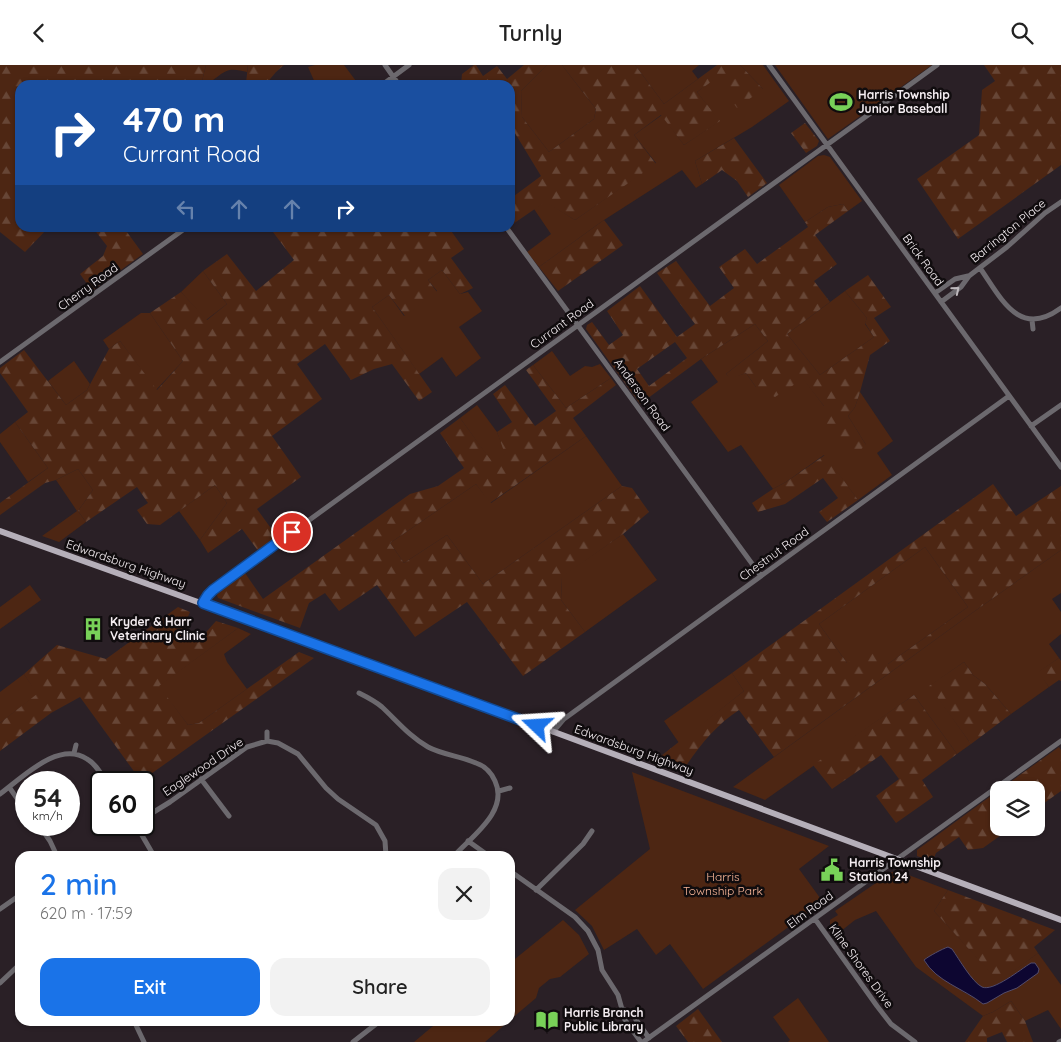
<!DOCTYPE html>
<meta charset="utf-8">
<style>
body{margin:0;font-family:Quicksand,sans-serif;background:#f2f2f2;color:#222;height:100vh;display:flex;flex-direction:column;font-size:19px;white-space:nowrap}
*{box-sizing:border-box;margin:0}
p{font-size:16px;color:#767676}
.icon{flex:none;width:28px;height:28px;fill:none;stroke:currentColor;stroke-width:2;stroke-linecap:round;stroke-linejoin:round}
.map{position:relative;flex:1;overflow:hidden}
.side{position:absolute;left:15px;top:786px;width:500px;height:175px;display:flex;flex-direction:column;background:#fff;border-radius:15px;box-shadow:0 1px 4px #0004}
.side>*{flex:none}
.top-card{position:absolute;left:15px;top:15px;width:500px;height:152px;border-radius:15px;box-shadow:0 1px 4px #0004;background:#1a4fa0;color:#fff;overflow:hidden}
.buttons{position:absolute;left:990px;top:716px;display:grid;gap:10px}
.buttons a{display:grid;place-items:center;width:55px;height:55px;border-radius:10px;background:#fff;box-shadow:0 1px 4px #0004;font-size:25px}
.speed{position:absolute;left:15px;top:706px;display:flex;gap:10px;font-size:25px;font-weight:700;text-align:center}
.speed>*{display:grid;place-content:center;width:65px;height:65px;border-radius:50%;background:#fff;box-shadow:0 1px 4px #0004;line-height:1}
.speed small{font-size:12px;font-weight:400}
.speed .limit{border:2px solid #111;border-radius:8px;background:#fff;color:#111}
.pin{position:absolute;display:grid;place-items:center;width:42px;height:42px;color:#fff;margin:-21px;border:2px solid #fff;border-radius:50%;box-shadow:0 1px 5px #0007}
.me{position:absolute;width:55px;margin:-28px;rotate:290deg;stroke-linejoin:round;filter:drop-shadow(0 0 4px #0008)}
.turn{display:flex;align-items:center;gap:18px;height:105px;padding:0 25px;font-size:22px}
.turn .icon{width:65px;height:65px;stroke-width:2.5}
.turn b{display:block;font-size:35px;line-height:42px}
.lanes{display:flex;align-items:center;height:48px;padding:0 25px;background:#0003;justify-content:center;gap:25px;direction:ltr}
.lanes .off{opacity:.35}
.round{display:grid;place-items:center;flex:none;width:52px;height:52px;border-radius:15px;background:#f2f2f2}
.headline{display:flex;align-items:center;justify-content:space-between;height:85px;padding:0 25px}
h1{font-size:30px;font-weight:600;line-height:38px;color:#1a73e8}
.button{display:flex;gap:10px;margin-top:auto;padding:10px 25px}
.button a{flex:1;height:58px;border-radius:15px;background:#1a73e8;color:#fff;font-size:20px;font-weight:600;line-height:58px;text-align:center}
.button a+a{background:#f2f2f2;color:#222}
header{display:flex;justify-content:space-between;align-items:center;height:65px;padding:0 25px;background:#fff;font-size:22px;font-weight:600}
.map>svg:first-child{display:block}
.green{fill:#4d2613;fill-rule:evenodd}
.forest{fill:url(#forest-firs);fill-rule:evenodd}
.water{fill:#0d0631;stroke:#534c6b}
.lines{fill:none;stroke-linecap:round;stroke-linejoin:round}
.minor{stroke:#6c696e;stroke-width:5}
.major{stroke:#b5afb9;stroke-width:6}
.oneway{stroke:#beb9bd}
.route-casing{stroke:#114b97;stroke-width:12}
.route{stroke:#1a73e8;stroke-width:9}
.labels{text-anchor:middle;stroke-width:5;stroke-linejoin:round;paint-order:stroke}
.poi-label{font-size:12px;font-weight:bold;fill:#f5eef2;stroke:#100c0e;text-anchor:start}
.street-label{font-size:12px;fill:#f5eef2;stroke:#100c0e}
.park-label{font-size:12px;fill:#fab799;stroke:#100c0e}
</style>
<header><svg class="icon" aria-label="back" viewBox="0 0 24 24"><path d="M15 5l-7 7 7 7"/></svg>Turnly<svg class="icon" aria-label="search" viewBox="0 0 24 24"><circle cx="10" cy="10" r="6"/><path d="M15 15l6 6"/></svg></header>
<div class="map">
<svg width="1061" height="977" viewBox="0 0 1061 977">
<defs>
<pattern id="forest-firs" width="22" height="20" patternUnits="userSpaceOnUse" patternTransform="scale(1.25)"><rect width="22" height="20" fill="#4d2613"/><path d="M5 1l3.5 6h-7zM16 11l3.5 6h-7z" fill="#674636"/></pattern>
</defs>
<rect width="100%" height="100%" fill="#2a2026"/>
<path class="green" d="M 206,0 L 248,0 L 247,7 C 242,6 235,4 230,5 C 219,7 212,20 201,20 Z
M 315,0 L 344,0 L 359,20 L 316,20 L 308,2 Z
M 547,0 L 562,0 L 596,44 L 594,54 L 549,87 L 522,52 L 521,26 Z
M 635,0 L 699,0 L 692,6 L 698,14 L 664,39 Z
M 740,0 L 763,0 L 789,36 L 752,62 L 695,96 L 702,119 L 696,123 L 682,105 L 604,155 L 539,202 L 527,187 L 551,169 L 534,144 L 545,136 L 575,155 L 656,98 L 634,70 L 662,50 L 684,80 L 719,56 L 697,27 L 715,13 L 763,24 Z
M 775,0 L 932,0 L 828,74 Z
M 824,90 L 830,92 L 862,136 L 848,146 L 843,139 L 828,142 L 805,157 L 779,120 L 818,91 Z
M 442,205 L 460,229 L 468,227 L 482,246 L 459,262 L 481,293 L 456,312 L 442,292 L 419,309 L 372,242 L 389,230 L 404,251 L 437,226 L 428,215 Z
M 203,206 L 227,239 L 206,255 L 181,227 Z
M 845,226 L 867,253 L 865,259 L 874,272 L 820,310 L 787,269 Z
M 141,248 L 150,248 L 183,296 L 156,325 L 120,276 L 109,284 L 103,275 Z
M 755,259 L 768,276 L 726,309 L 730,313 L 746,308 L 756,322 L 803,313 L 824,341 L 866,380 L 848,351 L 855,342 L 860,327 L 893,376 L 877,388 L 892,410 L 858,435 L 824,390 L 786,417 L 773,424 L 741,380 L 728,387 L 691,337 L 718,317 L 701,294 Z
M 552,286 L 570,311 L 585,301 L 592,302 L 600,299 L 611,313 L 566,343 L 533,300 Z
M 74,296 L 90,319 L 87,325 L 66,340 L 48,316 Z
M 477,340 L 497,367 L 506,389 L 493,399 L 460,353 Z
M 15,357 L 48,403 L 28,417 L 0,377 L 0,369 Z
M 586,371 L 622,421 L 483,519 L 447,470 L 404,498 L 390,478 L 476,419 L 491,438 Z
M 78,404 L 93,425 L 78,446 L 86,457 L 59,477 L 42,471 L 77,446 L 56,415 Z
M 215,420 L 227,438 L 200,475 L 179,446 Z
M 623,469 L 657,515 L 585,567 L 561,535 L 562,511 Z
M 925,482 L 968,542 L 888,599 L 847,598 L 819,559 Z
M 1061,485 L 1061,528 L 1052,534 L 1061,547 L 1061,569 L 1049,579 L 1059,593 L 1039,607 L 1049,622 L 1011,649 L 985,619 L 973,610 L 964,597 L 930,621 L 971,679 L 957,689 L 914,630 L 765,735 L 733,722 L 972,548 Z
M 30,520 L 41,535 L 0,564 L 0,542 Z
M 238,563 L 251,569 L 224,589 L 227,597 L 247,624 L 199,658 L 188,660 L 158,621 Z
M 732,608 L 744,626 L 679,678 L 664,656 Z
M 24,609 L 38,629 L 0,658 L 0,627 Z
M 632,707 L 829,781 L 799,804 L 823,837 L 703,924 L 670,879 L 656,890 L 637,864 L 604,885 L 592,861 L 575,845 L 650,784 Z
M 898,806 L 948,825 L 934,846 L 999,916 L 1038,888 L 1061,920 L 1061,964 L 1048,945 L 1025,956 L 1011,936 L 993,947 L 983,951 L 916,902 L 876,846 L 855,855 L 836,870 L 830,861 L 830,855 L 838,850 L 835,846 L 892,807 ZM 952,884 C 959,894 972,917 982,922 C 993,927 1021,904 1031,898 L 1017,923 L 1004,928 L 987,938 L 963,927 L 926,893 Z
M 563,855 L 579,870 L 589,889 L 560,912 L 550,914 L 539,923 L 536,933 L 510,955 L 510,898 Z
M 798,933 L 829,977 L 788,977 L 790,975 L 773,952 Z
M 439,956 L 509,956 L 485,977 L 414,977 Z"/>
<path class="forest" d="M 0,0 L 206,0 L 201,20 L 20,20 L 20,162 L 48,163 L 25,187 L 0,167 Z
M 248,0 L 284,0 L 276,7 L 265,20 L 247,20 L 246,18 Z
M 474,0 L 476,0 L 483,11 L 497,1 L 507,14 L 524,0 L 547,0 L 521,26 L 522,52 L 549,87 L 594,54 L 596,44 L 562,0 L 635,0 L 664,39 L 717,0 L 740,0 L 763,24 L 737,43 L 715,14 L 697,27 L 720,56 L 684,80 L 661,50 L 634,70 L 656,99 L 575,155 L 545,137 L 510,161 L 510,134 L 541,111 L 510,60 L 510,20 L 461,20 L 462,9 Z
M 984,0 L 1061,0 L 1061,100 L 958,174 L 917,114 L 979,70 L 982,25 L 995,16 Z
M 805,58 L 819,76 L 817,81 L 806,88 L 791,68 Z
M 734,73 L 767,118 L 748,132 L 737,116 L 722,105 L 702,119 L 695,96 Z
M 843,139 L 848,146 L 815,170 L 837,199 L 814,216 L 830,237 L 787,269 L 820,310 L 874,272 L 865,258 L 867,253 L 845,226 L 868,210 L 891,242 L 874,253 L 890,276 L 870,290 L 860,327 L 855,342 L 848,351 L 866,380 L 858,387 L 837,375 L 821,357 L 824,341 L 803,314 L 775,332 L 756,322 L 746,308 L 730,314 L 726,309 L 768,276 L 755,259 L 701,294 L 640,339 L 586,264 L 587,260 L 592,257 L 609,280 L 623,270 L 607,246 L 640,221 L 677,272 L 695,259 L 657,208 L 676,196 L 710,241 L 734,223 L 719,202 L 745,184 L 757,199 L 808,162 L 805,157 L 828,142 ZM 675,277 L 687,293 L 649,321 L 637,304 Z
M 604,155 L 623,180 L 558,226 L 539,202 Z
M 93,163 L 124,163 L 143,189 L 92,226 L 80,209 L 103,191 L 107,181 Z
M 270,163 L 449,163 L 464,184 L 451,193 L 473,223 L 460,229 L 442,205 L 428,215 L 437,227 L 405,251 L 389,230 L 372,242 L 432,327 L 419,336 L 392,299 L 374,304 L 351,315 L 325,279 L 297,299 L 322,334 L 272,371 L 301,412 L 257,444 L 278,473 L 259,487 L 242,464 L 208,488 L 200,475 L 227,438 L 215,420 L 160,460 L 147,459 L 137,445 L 148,438 L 137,422 L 86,457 L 78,446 L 93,425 L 78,404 L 56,415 L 45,418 L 0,450 L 0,438 L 48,403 L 15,357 L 28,347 L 0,308 L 0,303 L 24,285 L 66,340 L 87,325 L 109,284 L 120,276 L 157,325 L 183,296 L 150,248 L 181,227 L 207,255 L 227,239 L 203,206 L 227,189 L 256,226 L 294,195 Z
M 533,300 L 566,343 L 611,313 L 616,320 L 573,353 L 586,371 L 490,438 L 476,419 L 390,478 L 404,498 L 447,470 L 483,519 L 622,421 L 632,423 L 649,447 L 623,469 L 562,512 L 561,535 L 585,567 L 523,611 L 467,537 L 415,572 L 377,520 L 339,546 L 325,528 L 309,538 L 300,563 L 218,533 L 217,530 L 218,527 L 245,508 L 263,534 L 410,429 L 438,421 L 464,403 L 440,368 L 460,353 L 493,398 L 505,389 L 497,367 L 512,357 L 493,329 L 505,320 L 535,361 L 556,346 L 526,305 Z
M 825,390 L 858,435 L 827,457 L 819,447 L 838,433 L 823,413 L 785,439 L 758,447 L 752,438 L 773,424 L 786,417 Z
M 993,419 L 1016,451 L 1061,421 L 1061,485 L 972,548 L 774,692 L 739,645 C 716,660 699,681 684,704 L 657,694 L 744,626 L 732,608 ZM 925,482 L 968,542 L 888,599 L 873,579 L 847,598 L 819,559 Z
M 178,542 L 190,547 L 182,565 L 201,573 L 216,556 L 238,563 L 159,621 L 188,660 L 199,658 L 299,587 L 314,593 L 141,716 L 80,632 L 51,648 L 0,686 L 0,658 L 37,629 L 24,609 L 57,580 L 106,594 Z
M 1059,593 L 1061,596 L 1061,616 L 1059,615 L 1049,622 L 1038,607 Z
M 964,597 L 973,610 L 985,619 L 1011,649 L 971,679 L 929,621 Z
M 914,630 L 957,689 L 922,715 L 933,732 L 896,758 L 876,731 L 899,714 L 881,690 L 832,724 L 813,700 Z
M 1059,682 L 1061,685 L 1061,726 L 1036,744 L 1036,725 L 999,725 Z
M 999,725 L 999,762 L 1011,763 L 983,783 L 968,785 L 959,772 L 936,788 L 932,797 L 917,791 L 917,785 Z
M 948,825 L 1055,865 L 1034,882 L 1038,888 L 999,917 L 934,846 Z
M 1011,936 L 1025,956 L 1033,977 L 1007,977 L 1002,967 L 987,973 L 987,977 L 965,977 L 983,951 L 993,947 Z
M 698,944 L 722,977 L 688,977 L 676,961 Z"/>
<path class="water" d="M 948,882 L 952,884 C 959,894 972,917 982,922 C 993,927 1021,904 1031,898 L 1035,898 L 1039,904 L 1038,908 L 1017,923 L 1004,928 L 987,938 L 983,939 C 963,923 937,917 924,895 C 929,891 942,884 948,882 Z"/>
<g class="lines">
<path class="minor" d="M 385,0 L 399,20
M 769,0 L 1061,402
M 382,20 L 409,0
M 506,162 L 761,511
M 980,203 C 1001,233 1019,274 1061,243
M 935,228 L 955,214 L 968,211
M 941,237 L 961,222 L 969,211 L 1007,182 L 1045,148 L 1061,137
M 1032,255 L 1033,264
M 0,297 L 187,162
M 1031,361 L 1061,340
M 203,538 L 208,530 L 232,511 L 937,0
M 359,628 C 367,632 375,636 382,642 C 397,656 410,672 428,682 C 443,690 461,691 476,698 C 485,701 491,707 495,716 C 509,746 472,771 454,791
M 267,667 L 267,676
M 553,667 L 564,654 L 1009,331
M 74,688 L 76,680
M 201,714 L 229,751
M 9,722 L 26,746
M 499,726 L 510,723
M 0,729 C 23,712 59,675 87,694 C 96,699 101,709 107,718
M 144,753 L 170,737 L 247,682 L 267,676 L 278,678 L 298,689 L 326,723 L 338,734 L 376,760 L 385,776 L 386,791
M 39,760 L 50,776 L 57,791
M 136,760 L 154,791
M 468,776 L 489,791
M 510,806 L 575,852 L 588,866 L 598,885 L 602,905 L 618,930 L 625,955 L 641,977
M 536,825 L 583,779 L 592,766
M 0,844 L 20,830
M 815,854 L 877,941 L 891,959 L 915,977
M 0,918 L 20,899
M 623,944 L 632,949 L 649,973
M 134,956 L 144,977
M 353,977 L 380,956
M 643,977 L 1061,676
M 1059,977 L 1061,976"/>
<path class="major" d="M 0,466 L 379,602 L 1061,855"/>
</g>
<defs><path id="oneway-chevron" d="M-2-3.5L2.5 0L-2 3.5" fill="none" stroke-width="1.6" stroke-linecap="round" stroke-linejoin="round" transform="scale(1.25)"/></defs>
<use class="oneway" href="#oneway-chevron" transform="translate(956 225) rotate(-39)"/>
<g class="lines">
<defs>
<path id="route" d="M 292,467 L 213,525 L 208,530 L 203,538 L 537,661"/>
</defs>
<use href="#route" class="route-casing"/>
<use href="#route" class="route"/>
</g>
<defs>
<symbol id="stadium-bare" viewBox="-9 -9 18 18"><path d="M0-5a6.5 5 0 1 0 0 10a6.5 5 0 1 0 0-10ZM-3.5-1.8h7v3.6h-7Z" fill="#78d158" stroke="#100c0e" stroke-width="2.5" paint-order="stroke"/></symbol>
<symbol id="building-bare" viewBox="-9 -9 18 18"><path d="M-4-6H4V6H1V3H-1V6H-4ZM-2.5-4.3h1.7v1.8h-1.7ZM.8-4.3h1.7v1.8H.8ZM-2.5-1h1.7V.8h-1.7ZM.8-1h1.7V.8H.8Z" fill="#78d158" stroke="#100c0e" stroke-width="2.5" paint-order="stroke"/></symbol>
<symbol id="civic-bare" viewBox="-9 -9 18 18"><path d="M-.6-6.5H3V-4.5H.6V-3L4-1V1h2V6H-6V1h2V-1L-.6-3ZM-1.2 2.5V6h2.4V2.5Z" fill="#78d158" stroke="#100c0e" stroke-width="2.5" paint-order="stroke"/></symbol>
<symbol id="library-bare" viewBox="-9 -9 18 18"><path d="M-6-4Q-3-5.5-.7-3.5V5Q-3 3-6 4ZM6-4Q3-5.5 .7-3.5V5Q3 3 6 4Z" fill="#78d158" stroke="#100c0e" stroke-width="2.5" paint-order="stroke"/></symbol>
</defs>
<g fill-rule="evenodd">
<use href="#stadium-bare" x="825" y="21" width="32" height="32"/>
<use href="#building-bare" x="77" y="548" width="32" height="32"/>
<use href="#civic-bare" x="816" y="789" width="32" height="32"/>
<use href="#library-bare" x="531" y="939" width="32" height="32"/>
</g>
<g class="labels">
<g class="poi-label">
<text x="858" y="34">Harris Township<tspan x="858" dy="14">Junior Baseball</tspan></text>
<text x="110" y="561">Kryder &amp; Harr<tspan x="110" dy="14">Veterinary Clinic</tspan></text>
<text x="849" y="802">Harris Township<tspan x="849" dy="14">Station 24</tspan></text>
<text x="564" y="952">Harris Branch<tspan x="564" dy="14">Public Library</tspan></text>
</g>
<g class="street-label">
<text transform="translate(1008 166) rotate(-39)" y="4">Barrington Place</text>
<text transform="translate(923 195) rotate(54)" y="4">Brick Road</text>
<text transform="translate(88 222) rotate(-36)" y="4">Cherry Road</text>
<text transform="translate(562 259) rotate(-36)" y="4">Currant Road</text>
<text transform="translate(642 330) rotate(54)" y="4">Anderson Road</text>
<text transform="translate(774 489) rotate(-36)" y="4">Chestnut Road</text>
<text transform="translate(126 499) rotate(19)" y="4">Edwardsburg Highway</text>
<text transform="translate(634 685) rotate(20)" y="4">Edwardsburg Highway</text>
<text transform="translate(203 702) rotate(-34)" y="4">Eaglewood Drive</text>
<text transform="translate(810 845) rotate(-36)" y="4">Elm Road</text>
<text transform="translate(861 901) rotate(54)" y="4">Kline Shores Drive</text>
</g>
<g class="park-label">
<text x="723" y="816">Harris<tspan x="723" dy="14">Township Park</tspan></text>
</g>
</g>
</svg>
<div class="buttons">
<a><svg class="icon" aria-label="layers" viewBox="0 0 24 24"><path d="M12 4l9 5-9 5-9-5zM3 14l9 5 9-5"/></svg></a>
</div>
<div class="speed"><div>54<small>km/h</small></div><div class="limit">60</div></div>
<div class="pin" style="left:292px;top:467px;background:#d93025"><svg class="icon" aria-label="arrive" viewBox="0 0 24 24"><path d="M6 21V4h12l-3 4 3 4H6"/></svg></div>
<svg class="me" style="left:537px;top:661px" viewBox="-20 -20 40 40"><path d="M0-17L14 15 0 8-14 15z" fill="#1a73e8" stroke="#fff" stroke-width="4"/></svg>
<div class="top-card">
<div class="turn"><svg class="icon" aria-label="right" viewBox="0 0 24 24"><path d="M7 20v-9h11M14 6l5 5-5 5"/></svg><div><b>470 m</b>Currant Road</div></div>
<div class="lanes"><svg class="icon off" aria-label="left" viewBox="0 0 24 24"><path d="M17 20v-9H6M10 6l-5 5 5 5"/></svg><svg class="icon off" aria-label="ahead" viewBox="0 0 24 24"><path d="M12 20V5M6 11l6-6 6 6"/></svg><svg class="icon off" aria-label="ahead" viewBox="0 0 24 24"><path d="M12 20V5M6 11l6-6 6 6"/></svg><svg class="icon" aria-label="right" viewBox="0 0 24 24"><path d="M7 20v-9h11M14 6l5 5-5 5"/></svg></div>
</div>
<section class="side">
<div class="headline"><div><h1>2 min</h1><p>620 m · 17:59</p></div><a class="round"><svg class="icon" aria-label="close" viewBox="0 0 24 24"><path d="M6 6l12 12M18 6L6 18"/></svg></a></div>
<div class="button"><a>Exit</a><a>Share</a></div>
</section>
</div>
